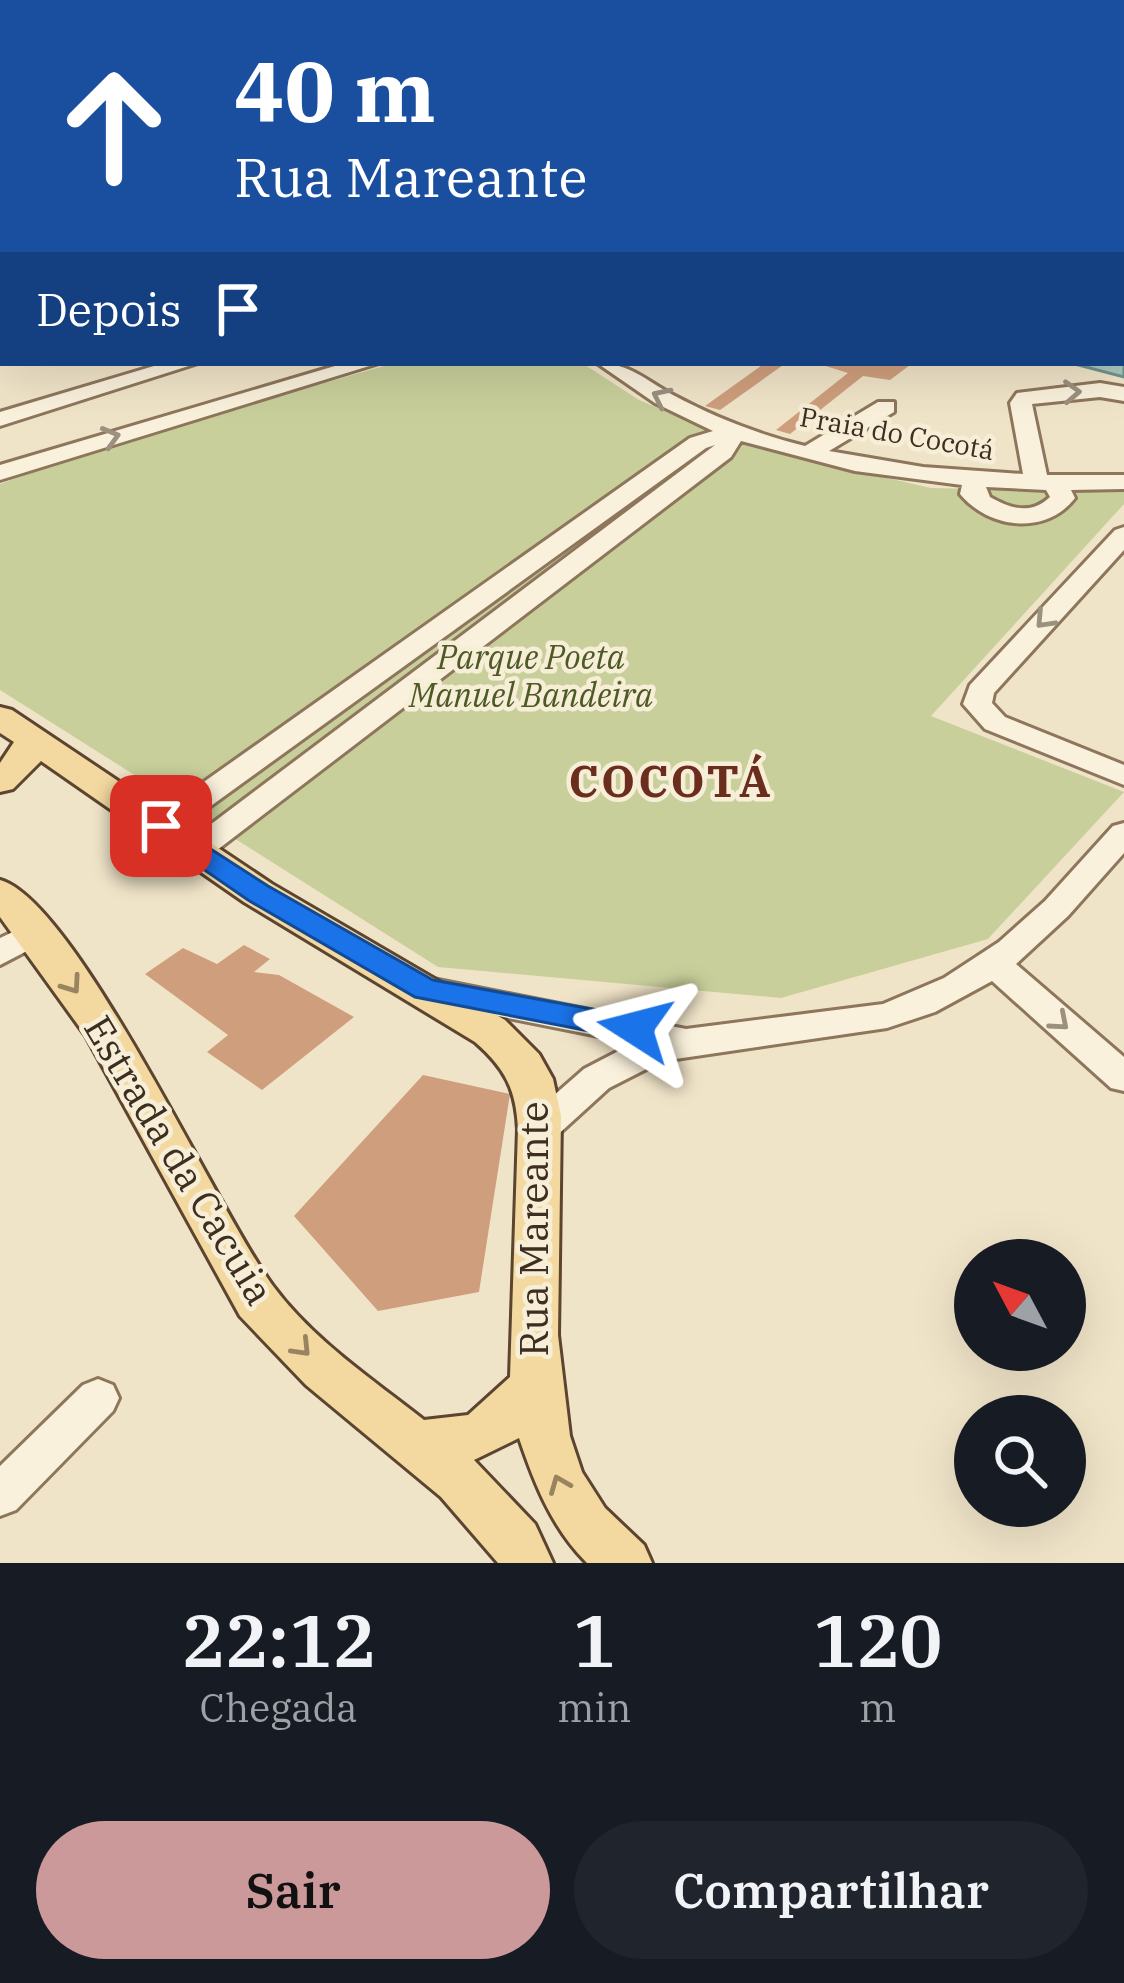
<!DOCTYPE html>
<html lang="pt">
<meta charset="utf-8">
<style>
body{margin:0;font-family:"IBM Plex Serif",serif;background:#20242c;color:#f1f3f6;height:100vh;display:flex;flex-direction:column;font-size:45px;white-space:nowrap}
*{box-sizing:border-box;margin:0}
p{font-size:39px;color:#9ea1a6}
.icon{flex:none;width:66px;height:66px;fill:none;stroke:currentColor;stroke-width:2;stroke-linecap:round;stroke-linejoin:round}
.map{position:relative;height:1563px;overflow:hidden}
.side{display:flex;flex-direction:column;background:#171b24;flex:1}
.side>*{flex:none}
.hud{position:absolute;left:0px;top:0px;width:1125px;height:366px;box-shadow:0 12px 48px #0002;background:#1a4fa0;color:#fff;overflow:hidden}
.needle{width:78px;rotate:311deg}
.fabs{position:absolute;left:954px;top:1239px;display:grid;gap:24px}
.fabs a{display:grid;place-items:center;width:132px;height:132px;border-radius:50%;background:#171b24;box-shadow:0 12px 48px #0002;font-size:60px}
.pin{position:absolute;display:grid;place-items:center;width:102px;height:102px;color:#fff;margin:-51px;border-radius:24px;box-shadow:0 6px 18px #0006}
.me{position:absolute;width:132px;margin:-66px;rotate:279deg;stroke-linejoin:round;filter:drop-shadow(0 0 9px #0008)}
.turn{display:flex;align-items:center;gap:42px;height:252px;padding:0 36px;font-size:54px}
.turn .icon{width:156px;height:156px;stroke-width:2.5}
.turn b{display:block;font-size:84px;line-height:102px}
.then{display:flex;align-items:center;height:114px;padding:0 36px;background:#0003;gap:24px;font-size:45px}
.eta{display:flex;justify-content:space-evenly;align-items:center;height:204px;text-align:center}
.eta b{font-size:72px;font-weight:600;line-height:84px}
.primary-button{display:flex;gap:24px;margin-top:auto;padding:24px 36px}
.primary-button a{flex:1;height:138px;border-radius:72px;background:#cc999b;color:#111;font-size:48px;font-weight:600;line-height:138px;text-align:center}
.primary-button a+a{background:#20242c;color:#f1f3f6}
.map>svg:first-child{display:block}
.green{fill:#c9cf9b}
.water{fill:#a9c4bc;stroke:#6f938a;stroke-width:3}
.building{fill:#cf9f7d}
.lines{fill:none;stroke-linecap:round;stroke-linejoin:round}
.minor-casing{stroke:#8d765c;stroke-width:6}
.major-casing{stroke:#5b4430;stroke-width:6}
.minor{fill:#faf1dc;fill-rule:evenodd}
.major{fill:#f3d9a0;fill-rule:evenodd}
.oneway{stroke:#9c907e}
.oneway2{stroke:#988460}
.route{fill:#1a73e8;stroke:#114b97;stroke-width:3}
.labels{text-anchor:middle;stroke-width:9;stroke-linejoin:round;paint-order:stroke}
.far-street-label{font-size:27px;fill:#3d2e20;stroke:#f7eed8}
.park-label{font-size:33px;font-style:italic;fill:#4d5a26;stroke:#f7eed8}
.near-street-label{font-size:39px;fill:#3d2e20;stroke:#f7eed8}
.district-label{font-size:45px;font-weight:bold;letter-spacing:3px;fill:#6b2e1e;stroke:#f7eed8}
</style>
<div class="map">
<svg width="1124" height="1563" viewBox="0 0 1124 1563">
<rect width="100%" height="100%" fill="#f0e4c8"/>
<path class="green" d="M 395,363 L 582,363 L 639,400 L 748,446 L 931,488 L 1124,492 L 1124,504 L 931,716 L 1124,792 L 988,939 L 781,998 L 438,967 L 0,690 L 0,484 L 96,448 Z"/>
<path class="water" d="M 587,0 L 1124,0 L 1124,377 L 1071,363 L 1122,363 L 1122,3 L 579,3 Z"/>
<path class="building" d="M 765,363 L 786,363 L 720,410 L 705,406 Z
M 816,363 L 894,363 L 910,365 L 890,380 L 863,376 L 790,434 L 776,430 L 848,373 Z
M 244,945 L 270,959 L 254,972 L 279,975 L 354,1017 L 262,1090 L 207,1052 L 228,1035 L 145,974 L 183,948 L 217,964 Z
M 423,1075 L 510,1094 L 479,1292 L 378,1311 L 294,1216 Z"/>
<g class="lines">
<defs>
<path id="minor" d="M 137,0 L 168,0 L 170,3 L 139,3 Z
M 0,166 L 3,166 L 3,177 L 0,177 Z
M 3,299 L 3,311 L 0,312 L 0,300 Z
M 164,363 L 198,363 L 0,426 L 0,412 Z
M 345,363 L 379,363 L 0,480 L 0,465 Z
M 597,363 C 630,363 645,380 673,395 C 714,417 760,435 805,446 L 878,402 L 894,402 L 894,412 L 829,451 L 923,467 L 1023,474 L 1010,403 L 1017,393 L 1100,383 L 1124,387 L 1124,401 L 1100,397 L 1032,404 L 1047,475 L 1124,475 L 1124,489 L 1071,490 L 1075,498 C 1046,536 989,529 960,494 L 962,485 L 855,471 L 741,441 L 731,457 L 208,857 L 186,857 L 181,850 L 186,843 L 715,445 L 706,448 L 172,834 L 150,834 L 146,827 L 150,820 L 690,438 L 713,431 L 655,403 ZM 986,487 L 1046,490 L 1050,497 C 1031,515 1011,509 990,497 Z
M 1124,527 L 1124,550 L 994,693 L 992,703 L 1005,717 L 1124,765 L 1124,785 L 985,729 L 963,704 L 970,685 L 1115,530 Z
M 1124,823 L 1124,853 L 1068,916 L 1016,964 L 1124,1057 L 1124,1091 L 1111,1088 L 992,981 L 935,1012 L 887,1028 L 662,1061 L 609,1088 L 553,1139 L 540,1143 L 527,1139 L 522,1129 L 527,1119 L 584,1069 L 634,1043 L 428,1002 L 416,999 L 411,990 L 416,981 L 428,978 L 686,1029 L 883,1004 L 944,978 L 999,942 L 1045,901 L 1113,826 Z
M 36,921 L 48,924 L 52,932 L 48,940 L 0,965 L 0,938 Z
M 98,1379 L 113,1385 L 119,1398 L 113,1411 L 16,1510 L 0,1516 L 0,1466 L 83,1385 Z"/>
<path id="major" d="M 0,707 L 12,710 L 272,884 L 505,1020 L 539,1054 L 553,1079 L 561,1116 L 558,1335 L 570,1436 L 582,1472 L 605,1508 L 644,1545 L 652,1563 L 587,1563 C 552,1528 535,1485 519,1438 L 474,1460 L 535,1524 L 553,1563 L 498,1563 L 441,1497 L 306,1385 L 240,1316 L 86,1036 L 0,917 L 0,880 C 76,901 218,1212 273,1286 C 312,1339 373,1380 424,1420 L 468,1415 L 510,1377 L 518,1129 C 516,1089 505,1068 475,1042 L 244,902 L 41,761 L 13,789 L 0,792 L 0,763 L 14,742 L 0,733 Z"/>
</defs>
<use href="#minor" class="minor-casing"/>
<use href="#major" class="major-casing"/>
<use href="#minor" class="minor"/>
<use href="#major" class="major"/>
</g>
<defs><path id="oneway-chevron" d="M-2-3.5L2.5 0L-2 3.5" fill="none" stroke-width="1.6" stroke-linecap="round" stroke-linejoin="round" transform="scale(3)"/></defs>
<g class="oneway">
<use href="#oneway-chevron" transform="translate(1072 392) rotate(-3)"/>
<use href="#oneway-chevron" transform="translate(661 397) rotate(-154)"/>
<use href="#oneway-chevron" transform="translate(111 437) rotate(-16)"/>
<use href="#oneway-chevron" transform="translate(1044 620) rotate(133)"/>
<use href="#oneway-chevron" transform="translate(1060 1022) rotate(41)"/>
</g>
<g class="oneway2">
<use href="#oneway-chevron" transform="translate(72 985) rotate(55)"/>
<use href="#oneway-chevron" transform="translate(302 1348) rotate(46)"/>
<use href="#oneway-chevron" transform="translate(559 1484) rotate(-112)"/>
</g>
<path class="route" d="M 161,817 L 268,886 L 433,980 L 635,1017 L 646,1020 L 651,1028 L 646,1036 L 635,1040 L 415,997 L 248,900 L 151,833 L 147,826 L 151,820 Z"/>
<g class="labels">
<g class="far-street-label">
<text transform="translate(897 434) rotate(10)" y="9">Praia do Cocotá</text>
</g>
<g class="park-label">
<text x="531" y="669">Parque Poeta<tspan x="531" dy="38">Manuel Bandeira</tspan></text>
</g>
<g class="near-street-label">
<text transform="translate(179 1160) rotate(59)" y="14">Estrada da Cacuia</text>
<text transform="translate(534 1229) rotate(-90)" y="14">Rua Mareante</text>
</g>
<g class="district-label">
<text x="671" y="797">COCOTÁ</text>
</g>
</g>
</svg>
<div class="fabs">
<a><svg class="needle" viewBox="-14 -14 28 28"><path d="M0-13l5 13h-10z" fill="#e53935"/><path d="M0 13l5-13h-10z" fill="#9ea1a6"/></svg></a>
<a><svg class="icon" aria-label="search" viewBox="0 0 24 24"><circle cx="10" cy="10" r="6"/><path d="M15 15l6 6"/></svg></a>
</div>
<div class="pin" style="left:161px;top:826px;background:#d93025"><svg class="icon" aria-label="arrive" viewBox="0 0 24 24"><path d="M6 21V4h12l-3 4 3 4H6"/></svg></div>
<svg class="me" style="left:635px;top:1028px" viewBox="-20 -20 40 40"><path d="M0-17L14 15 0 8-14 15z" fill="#1a73e8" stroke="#fff" stroke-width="4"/></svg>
<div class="hud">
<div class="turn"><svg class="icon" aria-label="ahead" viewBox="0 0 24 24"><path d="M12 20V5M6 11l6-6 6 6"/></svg><div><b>40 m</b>Rua Mareante</div></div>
<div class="then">Depois<svg class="icon" aria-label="arrive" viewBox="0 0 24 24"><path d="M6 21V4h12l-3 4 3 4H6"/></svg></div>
</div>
</div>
<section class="side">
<div class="eta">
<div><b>22:12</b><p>Chegada</p></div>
<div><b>1</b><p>min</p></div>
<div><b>120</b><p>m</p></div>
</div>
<div class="primary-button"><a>Sair</a><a>Compartilhar</a></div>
</section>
